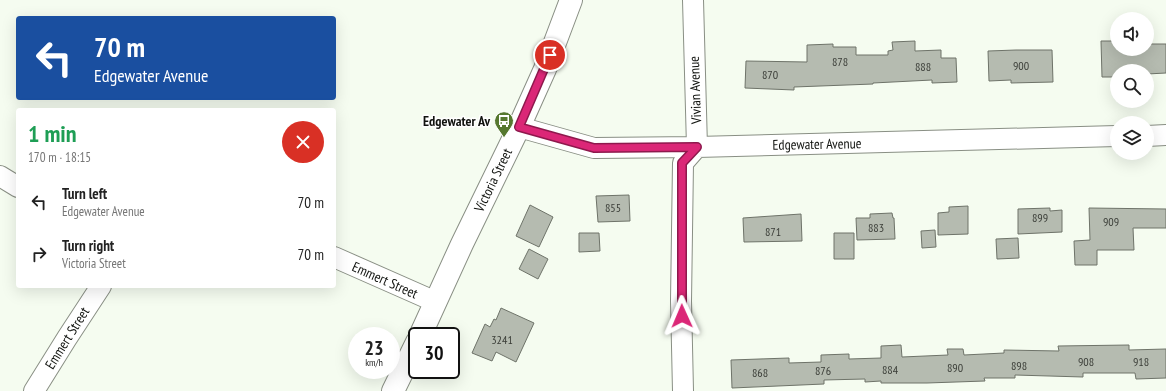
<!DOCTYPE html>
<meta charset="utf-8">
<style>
body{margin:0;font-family:"PT Sans Narrow",sans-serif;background:#f6f6f6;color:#222;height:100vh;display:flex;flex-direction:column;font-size:15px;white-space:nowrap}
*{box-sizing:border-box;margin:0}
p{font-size:13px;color:#767676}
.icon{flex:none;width:22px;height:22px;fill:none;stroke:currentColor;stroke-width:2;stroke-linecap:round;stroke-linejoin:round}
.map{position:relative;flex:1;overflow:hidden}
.side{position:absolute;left:16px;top:108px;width:320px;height:180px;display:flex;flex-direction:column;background:#fff;border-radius:4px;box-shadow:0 4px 16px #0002}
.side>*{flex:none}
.hud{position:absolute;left:16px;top:16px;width:320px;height:84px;border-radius:4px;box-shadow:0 4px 16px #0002;background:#1a4fa0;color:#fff;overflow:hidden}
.buttons{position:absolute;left:1110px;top:12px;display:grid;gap:8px}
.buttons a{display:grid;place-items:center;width:44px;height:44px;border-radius:50%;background:#fff;box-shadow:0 4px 16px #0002;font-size:20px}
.speed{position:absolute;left:348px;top:327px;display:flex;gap:8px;font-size:20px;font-weight:700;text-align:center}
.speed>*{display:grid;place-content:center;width:52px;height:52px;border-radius:50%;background:#fff;box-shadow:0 4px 16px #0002;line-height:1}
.speed small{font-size:10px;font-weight:400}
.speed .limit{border:2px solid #111;border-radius:6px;background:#fff;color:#111}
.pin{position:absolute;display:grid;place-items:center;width:34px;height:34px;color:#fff;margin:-17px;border:2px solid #fff;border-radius:50%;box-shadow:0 1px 4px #0007}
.me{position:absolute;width:44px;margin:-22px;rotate:359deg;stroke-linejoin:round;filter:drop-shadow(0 0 3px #0008)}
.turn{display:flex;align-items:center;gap:14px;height:84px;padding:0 12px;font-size:18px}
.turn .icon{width:52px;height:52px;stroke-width:2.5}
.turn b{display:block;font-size:28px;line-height:34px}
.round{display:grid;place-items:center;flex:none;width:42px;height:42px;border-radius:21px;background:#f6f6f6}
.summary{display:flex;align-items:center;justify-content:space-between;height:68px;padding:0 12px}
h1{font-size:24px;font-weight:600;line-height:30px;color:#1e9e55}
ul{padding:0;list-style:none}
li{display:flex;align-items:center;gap:12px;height:52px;padding:0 12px}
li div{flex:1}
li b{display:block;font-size:15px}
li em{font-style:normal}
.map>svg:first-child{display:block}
.building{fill:#b5bbb0;stroke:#6e7369}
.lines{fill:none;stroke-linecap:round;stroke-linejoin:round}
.minor-casing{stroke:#898f84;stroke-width:22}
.tertiary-casing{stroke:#898f84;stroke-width:24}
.minor{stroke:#fff;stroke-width:20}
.tertiary{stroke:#fff;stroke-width:22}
.route-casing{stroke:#8e194d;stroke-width:10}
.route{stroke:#db2777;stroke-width:7}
.labels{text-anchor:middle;stroke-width:3;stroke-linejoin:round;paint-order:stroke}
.number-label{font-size:12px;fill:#3a3d37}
.street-label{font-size:14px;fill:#11130f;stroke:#fff}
.poi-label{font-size:14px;font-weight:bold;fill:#11130f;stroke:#fff;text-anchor:end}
</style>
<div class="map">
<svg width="1166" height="391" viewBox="0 0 1166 391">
<rect width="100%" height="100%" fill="#f5fcf0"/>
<path class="building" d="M 915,41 L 915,51 L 941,50 L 941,58 L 956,58 L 957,82 L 932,83 L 932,80 L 873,83 L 873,84 L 794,87 L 794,90 L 745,88 L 746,61 L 807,62 L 807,45 L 833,44 L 833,47 L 856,47 L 856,55 L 888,55 L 888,51 L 893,50 L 892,42 Z
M 1101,41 L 1117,41 L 1117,49 L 1147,49 L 1147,44 L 1166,44 L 1166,73 L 1147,74 L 1147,71 L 1117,71 L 1117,77 L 1102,77 Z
M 1016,50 L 1052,50 L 1053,82 L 1011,83 L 1011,80 L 989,81 L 988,51 Z
M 629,195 L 630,221 L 598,222 L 596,196 Z
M 530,205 L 553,217 L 539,247 L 516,236 Z
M 968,206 L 968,234 L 938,235 L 938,213 L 949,212 L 949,207 Z
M 1050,208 L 1050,211 L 1062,210 L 1062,232 L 1018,234 L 1018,209 Z
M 1089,208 L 1166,209 L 1166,228 L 1133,228 L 1134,250 L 1097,250 L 1097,265 L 1075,265 L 1074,241 L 1090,240 Z
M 892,213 L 893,218 L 894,218 L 895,239 L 857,240 L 856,218 L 870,218 L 870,214 Z
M 801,214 L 802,241 L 744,242 L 743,218 Z
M 935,230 L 936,247 L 922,248 L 921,231 Z
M 579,233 L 599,233 L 600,251 L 579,252 Z
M 834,233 L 854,233 L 854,259 L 834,259 Z
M 1018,238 L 1019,258 L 997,259 L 996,239 Z
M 529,249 L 548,259 L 538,279 L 519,269 Z
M 501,308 L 534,323 L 516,362 L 496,352 L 492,361 L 472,353 L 485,324 L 490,327 L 494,319 L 496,320 Z
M 901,345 L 902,357 L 948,355 L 947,349 L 963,349 L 964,355 L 1004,353 L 1004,350 L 1059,351 L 1058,346 L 1129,345 L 1129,350 L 1166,349 L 1166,378 L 1136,379 L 1135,373 L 1083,373 L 1083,377 L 1015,375 L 1015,378 L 984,378 L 985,381 L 927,383 L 881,383 L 881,381 L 865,382 L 865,379 L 824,380 L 824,384 L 732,388 L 731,360 L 789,358 L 789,363 L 821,362 L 821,355 L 849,354 L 849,359 L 881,358 L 881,346 Z"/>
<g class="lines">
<defs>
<path id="minor" d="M 519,127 L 594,148 L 697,147 L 1117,136
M 1147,136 L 1166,135
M 0,176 L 18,187
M 334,257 L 436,302
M 34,391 L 67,338 L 101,286
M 683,391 L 681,301 L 683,163 L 697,147 L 693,0"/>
<path id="tertiary" d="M 420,336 L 462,244 L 519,127 L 545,69 L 571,0
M 393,391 L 417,342"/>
</defs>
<use href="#minor" class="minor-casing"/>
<use href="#tertiary" class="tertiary-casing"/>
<use href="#minor" class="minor"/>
<use href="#tertiary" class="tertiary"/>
</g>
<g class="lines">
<defs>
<path id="route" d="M 550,55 L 519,127 L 594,148 L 697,147 L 682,163 L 682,316"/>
</defs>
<use href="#route" class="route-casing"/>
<use href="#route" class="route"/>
</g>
<defs>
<symbol id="bus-pin" viewBox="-11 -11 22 30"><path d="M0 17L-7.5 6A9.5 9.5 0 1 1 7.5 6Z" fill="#56782f" stroke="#fff"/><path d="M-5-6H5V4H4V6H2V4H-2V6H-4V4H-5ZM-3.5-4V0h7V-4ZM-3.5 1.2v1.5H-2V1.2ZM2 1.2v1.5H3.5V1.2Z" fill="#fff"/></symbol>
</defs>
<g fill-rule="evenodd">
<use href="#bus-pin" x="493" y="110" width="22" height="30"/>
</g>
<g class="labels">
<g class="number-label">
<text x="840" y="66">878</text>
<text x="1021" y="70">900</text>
<text x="923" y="71">888</text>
<text x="770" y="79">870</text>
<text x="613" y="212">855</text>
<text x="1040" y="222">899</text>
<text x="1111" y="226">909</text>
<text x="876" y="232">883</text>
<text x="773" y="236">871</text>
<text x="502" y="344">3241</text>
<text x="1086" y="366">908</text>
<text x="1141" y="366">918</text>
<text x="1019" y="370">898</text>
<text x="955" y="372">890</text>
<text x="890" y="374">884</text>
<text x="823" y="375">876</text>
<text x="760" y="377">868</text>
</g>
<g class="street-label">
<text transform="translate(695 90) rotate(-92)" y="5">Vivian Avenue</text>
<text transform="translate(817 144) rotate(-1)" y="5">Edgewater Avenue</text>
<text transform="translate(493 180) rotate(-64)" y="5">Victoria Street</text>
<text transform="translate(385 280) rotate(24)" y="5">Emmert Street</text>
<text transform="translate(67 338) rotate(-58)" y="5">Emmert Street</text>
</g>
<g class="poi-label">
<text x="490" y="126">Edgewater Av</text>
</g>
</g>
</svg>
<div class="buttons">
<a><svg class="icon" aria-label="sound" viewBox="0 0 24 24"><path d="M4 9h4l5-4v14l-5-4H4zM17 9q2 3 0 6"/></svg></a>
<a><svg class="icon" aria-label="search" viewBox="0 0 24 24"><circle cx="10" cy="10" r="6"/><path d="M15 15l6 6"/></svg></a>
<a><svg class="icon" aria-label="layers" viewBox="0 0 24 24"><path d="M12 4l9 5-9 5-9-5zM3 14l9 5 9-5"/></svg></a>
</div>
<div class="speed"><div>23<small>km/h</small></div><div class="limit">30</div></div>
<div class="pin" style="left:550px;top:55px;background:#d93025"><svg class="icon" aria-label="arrive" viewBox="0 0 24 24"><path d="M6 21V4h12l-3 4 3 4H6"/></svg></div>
<svg class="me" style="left:682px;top:316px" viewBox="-20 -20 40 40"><path d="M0-17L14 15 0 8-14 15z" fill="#db2777" stroke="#fff" stroke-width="4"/></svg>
<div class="hud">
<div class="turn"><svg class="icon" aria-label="left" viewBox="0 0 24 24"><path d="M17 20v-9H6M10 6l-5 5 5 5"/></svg><div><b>70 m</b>Edgewater Avenue</div></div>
</div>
<section class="side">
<div class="summary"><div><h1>1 min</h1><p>170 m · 18:15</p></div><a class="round" style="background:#d93025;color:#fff"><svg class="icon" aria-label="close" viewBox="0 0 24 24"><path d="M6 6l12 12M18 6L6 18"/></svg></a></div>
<ul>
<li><svg class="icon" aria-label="left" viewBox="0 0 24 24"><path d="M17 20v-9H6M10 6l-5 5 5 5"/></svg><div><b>Turn left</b><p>Edgewater Avenue</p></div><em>70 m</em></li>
<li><svg class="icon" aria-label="right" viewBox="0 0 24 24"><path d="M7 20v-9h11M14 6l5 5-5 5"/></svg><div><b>Turn right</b><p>Victoria Street</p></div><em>70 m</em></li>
</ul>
</section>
</div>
